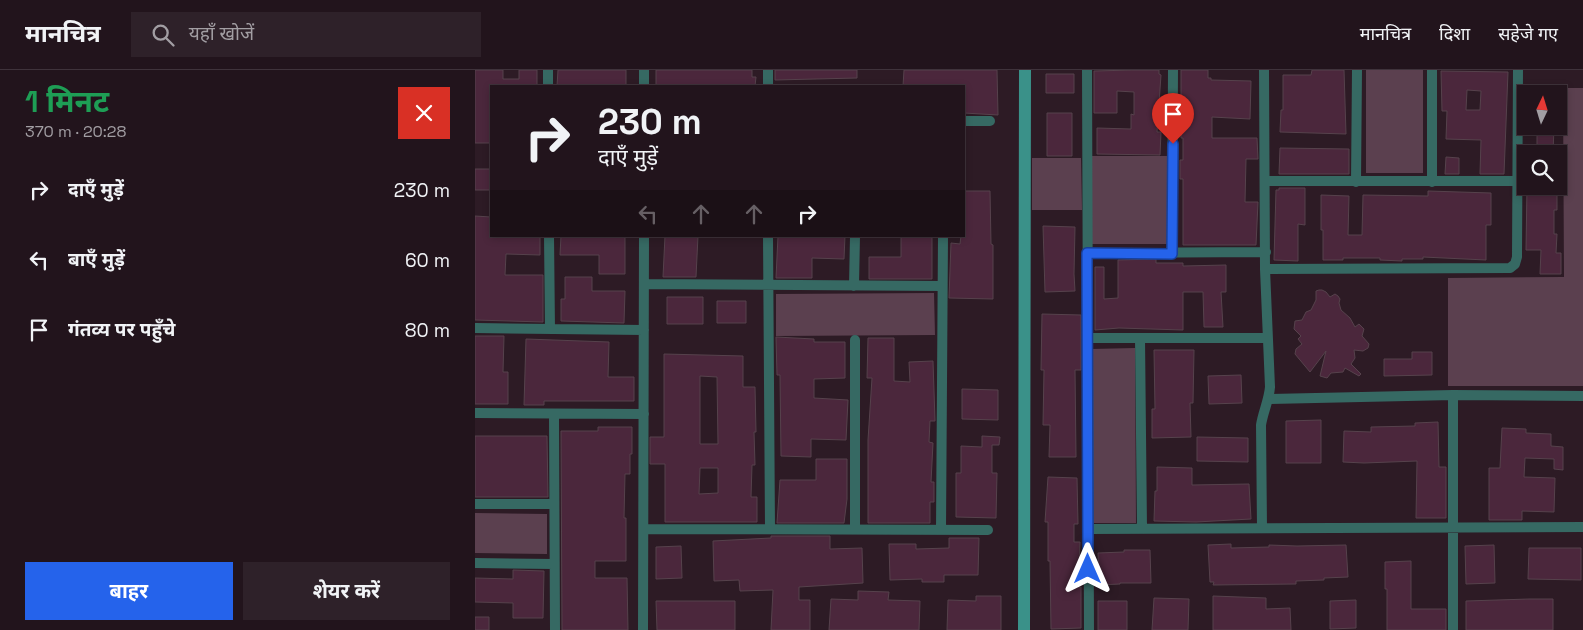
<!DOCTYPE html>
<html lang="hi">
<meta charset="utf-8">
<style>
body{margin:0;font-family:"Space Grotesk","Noto Sans Devanagari",sans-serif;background:#2e2129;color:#f1f3f6;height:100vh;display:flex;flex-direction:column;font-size:19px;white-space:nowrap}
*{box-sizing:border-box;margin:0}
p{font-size:16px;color:#a29ea3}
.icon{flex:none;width:28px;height:28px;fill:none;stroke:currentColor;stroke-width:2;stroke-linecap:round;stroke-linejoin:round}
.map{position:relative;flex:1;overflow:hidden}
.side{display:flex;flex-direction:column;background:#22141c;width:475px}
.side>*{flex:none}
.banner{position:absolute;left:15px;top:15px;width:475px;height:152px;border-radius:0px;box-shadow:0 2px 8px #0003,0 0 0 1px #3f333b;background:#22141c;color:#f1f3f6;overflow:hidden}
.needle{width:32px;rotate:4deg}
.fabs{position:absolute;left:1042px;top:15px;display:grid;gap:10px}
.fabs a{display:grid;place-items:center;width:50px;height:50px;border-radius:0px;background:#22141c;box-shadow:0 2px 8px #0003,0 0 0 1px #3f333b;font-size:25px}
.pin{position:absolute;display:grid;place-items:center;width:42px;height:42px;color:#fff;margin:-51px -21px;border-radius:50% 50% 50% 0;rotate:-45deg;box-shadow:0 0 5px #0007}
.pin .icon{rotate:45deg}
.me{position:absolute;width:55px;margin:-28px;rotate:0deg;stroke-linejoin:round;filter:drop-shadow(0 0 4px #0008)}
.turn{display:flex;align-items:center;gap:18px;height:105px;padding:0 25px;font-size:22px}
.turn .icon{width:65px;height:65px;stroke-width:2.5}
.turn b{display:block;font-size:35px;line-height:42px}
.lanes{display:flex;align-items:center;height:48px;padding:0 25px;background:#0003;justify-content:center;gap:25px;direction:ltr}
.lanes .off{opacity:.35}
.round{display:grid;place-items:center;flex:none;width:52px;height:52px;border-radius:0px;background:#2e2129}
.head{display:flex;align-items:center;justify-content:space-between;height:85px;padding:0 25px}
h1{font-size:30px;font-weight:700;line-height:38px;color:#1e9e55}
.cta{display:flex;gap:10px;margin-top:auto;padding:10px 25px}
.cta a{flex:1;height:58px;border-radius:0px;background:#2563eb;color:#fff;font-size:20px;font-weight:700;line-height:58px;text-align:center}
.cta a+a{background:#2e2129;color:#f1f3f6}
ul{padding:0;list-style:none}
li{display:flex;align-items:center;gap:15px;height:70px;padding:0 25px}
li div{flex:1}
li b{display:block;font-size:19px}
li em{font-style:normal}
header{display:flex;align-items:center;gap:30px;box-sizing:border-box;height:70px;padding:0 25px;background:#22141c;border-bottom:1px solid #3f333b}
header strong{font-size:24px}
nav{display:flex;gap:28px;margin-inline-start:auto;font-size:18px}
.search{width:350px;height:45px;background:#2e2129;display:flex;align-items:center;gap:12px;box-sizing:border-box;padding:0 18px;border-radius:0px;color:#a29ea3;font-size:19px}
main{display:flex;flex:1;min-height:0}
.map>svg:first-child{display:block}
.green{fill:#5b404f}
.building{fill:#4b273c;stroke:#56424c;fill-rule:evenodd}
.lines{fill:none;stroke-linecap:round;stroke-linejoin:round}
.street{stroke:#366963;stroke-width:10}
.secondary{stroke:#3a9189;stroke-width:12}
.route-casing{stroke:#184099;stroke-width:12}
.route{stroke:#2563eb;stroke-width:9}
</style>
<header>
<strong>मानचित्र</strong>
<div class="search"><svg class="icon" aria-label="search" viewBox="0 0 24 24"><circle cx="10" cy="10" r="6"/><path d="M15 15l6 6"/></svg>यहाँ खोजें</div>
<nav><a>मानचित्र</a><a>दिशा</a><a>सहेजे गए</a></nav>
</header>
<main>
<section class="side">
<div class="head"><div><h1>1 मिनट</h1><p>370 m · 20:28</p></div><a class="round" style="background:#d93025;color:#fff"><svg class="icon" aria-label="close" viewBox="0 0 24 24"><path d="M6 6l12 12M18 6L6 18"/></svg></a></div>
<ul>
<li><svg class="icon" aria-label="right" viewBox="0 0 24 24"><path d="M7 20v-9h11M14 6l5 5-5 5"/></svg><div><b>दाएँ मुड़ें</b></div><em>230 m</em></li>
<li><svg class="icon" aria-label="left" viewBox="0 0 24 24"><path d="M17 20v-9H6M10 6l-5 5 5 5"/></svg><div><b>बाएँ मुड़ें</b></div><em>60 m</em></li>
<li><svg class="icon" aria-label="arrive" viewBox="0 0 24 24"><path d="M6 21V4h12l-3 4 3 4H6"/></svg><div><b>गंतव्य पर पहुँचे</b></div><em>80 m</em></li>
</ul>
<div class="cta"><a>बाहर</a><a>शेयर करें</a></div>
</section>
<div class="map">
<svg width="1108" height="560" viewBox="0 0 1108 560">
<rect width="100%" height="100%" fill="#2d1b25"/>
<path class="green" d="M 891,0 L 948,0 L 948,103 L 891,103 Z
M 1088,18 L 1108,18 L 1108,316 L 973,316 L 973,208 L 1089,207 Z
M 617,86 L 692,86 L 692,174 L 617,174 Z
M 557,88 L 606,88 L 607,140 L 557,140 Z
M 459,223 L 460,265 L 301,266 L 301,224 Z
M 660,278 L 661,453 L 617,453 L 616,279 Z
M 0,443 L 72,444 L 72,484 L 0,483 Z"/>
<path class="building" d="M 0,0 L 28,0 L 28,9 L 44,9 L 44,0 L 62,0 L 62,16 L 16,16 L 16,73 L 0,73 Z
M 83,0 L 151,0 L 151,16 L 82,16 Z
M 181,0 L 277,0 L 277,7 L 281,7 L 280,16 L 181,16 Z
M 300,0 L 382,0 L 382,8 L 300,10 Z
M 429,0 L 522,0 L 523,45 L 489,43 L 489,16 L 428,16 Z
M 658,0 L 684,0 L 684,4 L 686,5 L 682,62 L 686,62 L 685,85 L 622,84 L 622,58 L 656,59 L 656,44 L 659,45 L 659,22 L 642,21 L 642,43 L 619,43 L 619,1 Z
M 706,0 L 733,0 L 733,8 L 736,8 L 736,10 L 776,11 L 775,49 L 737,47 L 737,68 L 782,68 L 783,89 L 771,89 L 770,132 L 783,132 L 781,175 L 708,175 L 708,109 L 705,109 L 705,90 L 708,90 L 708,68 L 706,68 Z
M 837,0 L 869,0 L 871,64 L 805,62 L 806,40 L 808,40 L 808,5 L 836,5 Z
M 966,1 L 1033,2 L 1029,104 L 1005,104 L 1006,70 L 971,69 L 972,41 L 967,41 ZM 992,20 L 1006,21 L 1005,40 L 991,40 Z
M 571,4 L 599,4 L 599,23 L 571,23 Z
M 572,43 L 597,43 L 597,86 L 572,86 Z
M 1062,56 L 1079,56 L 1078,84 L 1062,84 Z
M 805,78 L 874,79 L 874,104 L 804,104 Z
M 971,87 L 984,88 L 984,104 L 970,104 Z
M 0,99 L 16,99 L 16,120 L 0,120 Z
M 1052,116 L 1082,116 L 1082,140 L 1079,140 L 1079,164 L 1082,164 L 1081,183 L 1086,183 L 1086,204 L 1065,204 L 1066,180 L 1051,180 Z
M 804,118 L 830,118 L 830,155 L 823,154 L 823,191 L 799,190 L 801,120 L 804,120 Z
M 489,121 L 515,121 L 516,174 L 518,175 L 518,229 L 474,228 L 476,173 L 485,174 L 486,166 L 489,166 Z
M 953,121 L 1016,123 L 1016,155 L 1011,155 L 1011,190 L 948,187 L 948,189 L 927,189 L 927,191 L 905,190 L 905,188 L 868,188 L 868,190 L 848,190 L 848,160 L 846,160 L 846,125 L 874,126 L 873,165 L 887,165 L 888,125 L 953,126 Z
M 0,146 L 16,147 L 16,166 L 65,166 L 65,185 L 31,184 L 30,205 L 68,205 L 68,252 L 0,250 Z
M 568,156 L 600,157 L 599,204 L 600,221 L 570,222 Z
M 86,166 L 150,166 L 150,204 L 124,204 L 124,185 L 85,185 Z
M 190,166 L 223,166 L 221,207 L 188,207 Z
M 303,166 L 370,166 L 369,189 L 337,188 L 337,208 L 301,208 Z
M 426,166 L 457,166 L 457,209 L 394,209 L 394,187 L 426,187 Z
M 681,189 L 681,193 L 708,193 L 708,196 L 751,195 L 751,222 L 746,222 L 748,257 L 729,257 L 728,222 L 708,222 L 708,260 L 644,258 L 620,260 L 620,197 L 629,197 L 629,229 L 643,228 L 643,190 Z
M 90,207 L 117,207 L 117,221 L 150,221 L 149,253 L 86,251 L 86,229 L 90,229 Z
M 844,220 L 847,220 L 851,222 L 855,227 L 860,224 L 863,226 L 865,229 L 864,233 L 866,240 L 875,248 L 880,257 L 884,254 L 889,259 L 887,266 L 894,274 L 893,278 L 888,281 L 879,280 L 880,288 L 876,294 L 886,304 L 884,306 L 870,298 L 868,302 L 856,303 L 852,308 L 845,306 L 851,281 L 835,302 L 820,284 L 821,279 L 827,274 L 823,269 L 826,266 L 819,259 L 820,251 L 827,250 L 831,242 L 836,240 L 841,230 L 841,221 Z
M 192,227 L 228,227 L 228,254 L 192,254 Z
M 242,231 L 271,231 L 271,253 L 242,253 Z
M 567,244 L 606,245 L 606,300 L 600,300 L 601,387 L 574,387 L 575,355 L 568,355 L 569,300 L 566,300 Z
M 0,266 L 29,266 L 28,302 L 33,302 L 33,334 L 0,334 Z
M 301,267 L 339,269 L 339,272 L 370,272 L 370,308 L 339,309 L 339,328 L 373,330 L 371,370 L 336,369 L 336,387 L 306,386 L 305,305 L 302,305 Z
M 393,268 L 419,268 L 419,311 L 435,312 L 434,292 L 458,291 L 460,351 L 455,351 L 454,372 L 458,373 L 456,412 L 459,412 L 459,432 L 455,432 L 455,453 L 393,453 L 393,370 L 397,308 L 392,308 Z
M 51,269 L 134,272 L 133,307 L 159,307 L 159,331 L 69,331 L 69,335 L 49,335 Z
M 679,280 L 719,280 L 718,333 L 715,333 L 716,367 L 677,368 L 677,339 L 680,339 Z
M 937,282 L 957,282 L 957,305 L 909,306 L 909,289 L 937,289 Z
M 189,284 L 268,286 L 268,317 L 280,317 L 281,362 L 279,362 L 280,395 L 277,395 L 276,427 L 282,427 L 282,452 L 190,452 L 190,394 L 175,394 L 175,367 L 189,367 ZM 225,306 L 242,307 L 243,374 L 225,374 ZM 225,398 L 243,398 L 243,423 L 224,424 Z
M 766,305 L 767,333 L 734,334 L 733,306 Z
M 487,319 L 523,320 L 523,350 L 487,349 Z
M 846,350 L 846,393 L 811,393 L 811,351 Z
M 963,352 L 964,397 L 971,397 L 971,448 L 941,448 L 942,391 L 889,393 L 868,392 L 869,361 L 896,362 L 896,357 L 940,356 L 940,353 Z
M 123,357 L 157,357 L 157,384 L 155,384 L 155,404 L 150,404 L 149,448 L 151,448 L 151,491 L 120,491 L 120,508 L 152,508 L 153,560 L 87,560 L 86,361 L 123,361 Z
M 1027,358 L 1051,359 L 1051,363 L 1076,364 L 1076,376 L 1088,377 L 1088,400 L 1079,399 L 1079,389 L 1050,388 L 1049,407 L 1080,408 L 1079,442 L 1047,441 L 1047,450 L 1014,450 L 1014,398 L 1025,398 Z
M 0,366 L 72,366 L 73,427 L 0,427 Z
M 507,366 L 525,367 L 524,375 L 517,375 L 517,403 L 522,403 L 521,448 L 481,447 L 481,403 L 486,403 L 486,376 L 507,377 Z
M 722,367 L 773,368 L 773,392 L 722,391 Z
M 341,389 L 372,389 L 372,429 L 369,453 L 302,453 L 305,410 L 341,410 Z
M 682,397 L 717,398 L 717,415 L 774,414 L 776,449 L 721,452 L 679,451 L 680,421 L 682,421 Z
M 573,407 L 602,408 L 603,454 L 599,454 L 599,472 L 605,472 L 603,517 L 606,517 L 606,558 L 576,559 L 575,491 L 573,491 L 573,452 L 570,452 Z
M 296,466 L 355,466 L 355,479 L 387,478 L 388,513 L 324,517 L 324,530 L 335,530 L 335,560 L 296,560 L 298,520 L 265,521 L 264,510 L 239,511 L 238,471 L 296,468 Z
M 474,468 L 504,468 L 503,505 L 469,505 L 469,512 L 447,512 L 447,509 L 415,510 L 414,474 L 441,474 L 441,479 L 474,478 Z
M 756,474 L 756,478 L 794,477 L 794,475 L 822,476 L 871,475 L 873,507 L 849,508 L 849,510 L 821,511 L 821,514 L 738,515 L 739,512 L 735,512 L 733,475 Z
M 1019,475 L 1020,513 L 991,514 L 990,476 Z
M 206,476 L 207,508 L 181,509 L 181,477 Z
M 1054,478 L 1106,478 L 1106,510 L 1053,509 Z
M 649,480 L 675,480 L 676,513 L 645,513 L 645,514 L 624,515 L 623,483 L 649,482 Z
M 936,491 L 936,539 L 971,539 L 971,560 L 912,560 L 912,519 L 910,519 L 910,492 Z
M 38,500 L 69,501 L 68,548 L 38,548 L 38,533 L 0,532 L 0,508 L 38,509 Z
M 383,521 L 414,522 L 413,530 L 445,531 L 444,560 L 354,560 L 356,529 L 383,530 Z
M 501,526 L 526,526 L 526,560 L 472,560 L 473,530 L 501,531 Z
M 738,526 L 791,528 L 791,539 L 815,538 L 816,560 L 738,560 Z
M 679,528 L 714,529 L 713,560 L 677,560 Z
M 1054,529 L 1078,529 L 1078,560 L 991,560 L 991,531 Z
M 881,530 L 881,558 L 855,559 L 855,531 Z
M 181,531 L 260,531 L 260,560 L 182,560 Z
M 623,531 L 652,531 L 652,560 L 623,560 Z
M 0,547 L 14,547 L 14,560 L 0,560 Z"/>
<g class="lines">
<path class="street" d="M 169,0 L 169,16
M 293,0 L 293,16
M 612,0 L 614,560
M 957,0 L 957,112
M 73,16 L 73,0
M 489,51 L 515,51
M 790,111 L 1042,111
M 881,112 L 882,0
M 74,166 L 75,259
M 293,166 L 295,459
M 612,183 L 791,182
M 697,184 L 698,0
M 790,199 L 1035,198 L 1040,194 L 1042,187 L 1043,0
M 169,214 L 467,216
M 379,216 L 380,166
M 0,258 L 169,260
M 612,268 L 793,268
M 665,268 L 667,459
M 380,270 L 380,460
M 793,329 L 978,325 L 1108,326
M 0,343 L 169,344
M 79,344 L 80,560
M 0,434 L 78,434
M 787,458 L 786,355 C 788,342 794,330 795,317 L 790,199 L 789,0
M 170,459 L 513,460
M 613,459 L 1108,457
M 466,460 L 468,166
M 0,493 L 79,494
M 168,560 L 169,166
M 978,560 L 978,325"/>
<path class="secondary" d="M 549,560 L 550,0"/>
</g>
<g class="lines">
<defs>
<path id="route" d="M 613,499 L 612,183 L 697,184 L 698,74"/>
</defs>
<use href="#route" class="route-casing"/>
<use href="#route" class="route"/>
</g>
</svg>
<div class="fabs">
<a><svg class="needle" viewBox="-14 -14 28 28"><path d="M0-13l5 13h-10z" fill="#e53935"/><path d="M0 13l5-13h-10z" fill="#a29ea3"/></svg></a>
<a><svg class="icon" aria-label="search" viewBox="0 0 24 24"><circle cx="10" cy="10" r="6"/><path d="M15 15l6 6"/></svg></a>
</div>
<div class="pin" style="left:698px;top:74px;background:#d93025"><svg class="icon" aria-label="arrive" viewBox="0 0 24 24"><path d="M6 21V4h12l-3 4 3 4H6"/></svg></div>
<svg class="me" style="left:613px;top:499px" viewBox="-20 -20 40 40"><path d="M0-17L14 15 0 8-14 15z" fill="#2563eb" stroke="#fff" stroke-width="4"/></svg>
<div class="banner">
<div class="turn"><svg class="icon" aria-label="right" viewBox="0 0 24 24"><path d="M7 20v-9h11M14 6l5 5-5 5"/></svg><div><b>230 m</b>दाएँ मुड़ें</div></div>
<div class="lanes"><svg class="icon off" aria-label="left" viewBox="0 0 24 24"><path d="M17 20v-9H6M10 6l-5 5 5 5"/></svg><svg class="icon off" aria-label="ahead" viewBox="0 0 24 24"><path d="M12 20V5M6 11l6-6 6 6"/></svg><svg class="icon off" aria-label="ahead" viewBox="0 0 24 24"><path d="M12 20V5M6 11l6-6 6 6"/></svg><svg class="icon" aria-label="right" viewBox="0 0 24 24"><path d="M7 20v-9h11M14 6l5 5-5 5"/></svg></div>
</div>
</div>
</main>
